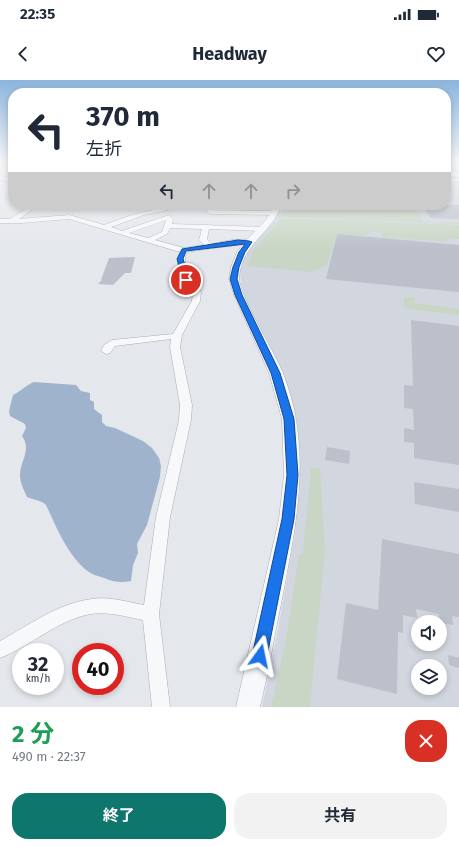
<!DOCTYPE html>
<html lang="ja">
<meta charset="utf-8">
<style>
body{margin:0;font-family:"Fira Sans","Noto Sans JP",sans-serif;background:#f2f2f3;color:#1f2937;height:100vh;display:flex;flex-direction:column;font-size:15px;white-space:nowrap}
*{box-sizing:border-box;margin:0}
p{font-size:13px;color:#747a83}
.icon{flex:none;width:22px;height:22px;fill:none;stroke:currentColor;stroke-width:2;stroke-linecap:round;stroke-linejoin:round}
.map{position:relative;height:627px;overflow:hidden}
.sheet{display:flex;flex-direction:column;background:#fff;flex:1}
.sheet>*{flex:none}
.banner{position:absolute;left:8px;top:8px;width:443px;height:122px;border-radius:16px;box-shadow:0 2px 6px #0003;background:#fff;color:#1f2937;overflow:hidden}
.tools{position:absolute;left:411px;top:535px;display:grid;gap:8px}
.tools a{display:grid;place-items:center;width:36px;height:36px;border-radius:50%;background:#fff;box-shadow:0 2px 6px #0003;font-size:20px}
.speed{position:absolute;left:12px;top:563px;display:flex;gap:8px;font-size:20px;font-weight:700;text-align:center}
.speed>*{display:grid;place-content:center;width:52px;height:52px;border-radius:50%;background:#fff;box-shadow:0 2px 6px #0003;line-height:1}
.speed small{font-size:10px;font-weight:400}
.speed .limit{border:6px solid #d22;background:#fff;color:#111}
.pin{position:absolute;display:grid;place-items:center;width:34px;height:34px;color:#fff;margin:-17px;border:2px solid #fff;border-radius:50%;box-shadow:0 1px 4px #0007}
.me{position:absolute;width:44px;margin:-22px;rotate:12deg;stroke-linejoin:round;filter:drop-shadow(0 0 3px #0008)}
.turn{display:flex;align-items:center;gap:14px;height:84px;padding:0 12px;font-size:18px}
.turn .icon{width:52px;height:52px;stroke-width:2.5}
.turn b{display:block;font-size:28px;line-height:34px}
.lanes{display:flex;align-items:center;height:38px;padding:0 12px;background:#0003;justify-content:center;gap:20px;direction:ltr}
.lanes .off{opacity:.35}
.round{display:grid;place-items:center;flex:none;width:42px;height:42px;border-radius:16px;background:#f2f2f3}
.headline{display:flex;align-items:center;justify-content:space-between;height:68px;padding:0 12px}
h1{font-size:24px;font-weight:700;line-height:30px;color:#1e9e55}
.primary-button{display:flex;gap:8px;margin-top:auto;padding:8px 12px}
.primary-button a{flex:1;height:46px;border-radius:16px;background:#0f766e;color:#fff;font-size:16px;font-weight:700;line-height:46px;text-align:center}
.primary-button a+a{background:#f2f2f3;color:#1f2937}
.status{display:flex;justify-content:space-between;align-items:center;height:28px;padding:0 20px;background:#fff;direction:ltr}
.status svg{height:11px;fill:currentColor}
header{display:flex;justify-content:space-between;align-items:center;height:52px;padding:0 12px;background:#fff;font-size:18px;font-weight:700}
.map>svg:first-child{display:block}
.built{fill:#d2d6de;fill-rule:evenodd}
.green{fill:#c9d6c5}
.water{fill:#9fb4cc}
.building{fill:#bbc0ca}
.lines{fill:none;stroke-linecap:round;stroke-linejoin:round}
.service-casing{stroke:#a9aeb7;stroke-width:0.5}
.minor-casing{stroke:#a9aeb7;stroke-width:1}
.tertiary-casing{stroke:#a9aeb7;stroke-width:1}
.service{fill:#f7f8fa;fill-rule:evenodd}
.minor{fill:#f7f8fa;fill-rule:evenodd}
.tertiary{fill:#f7f8fa;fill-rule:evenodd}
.route{fill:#1a73e8;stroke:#114b97}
</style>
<div class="status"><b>22:35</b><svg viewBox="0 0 49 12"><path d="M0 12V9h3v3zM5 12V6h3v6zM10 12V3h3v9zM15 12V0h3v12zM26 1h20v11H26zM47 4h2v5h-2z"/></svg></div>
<header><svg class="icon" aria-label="back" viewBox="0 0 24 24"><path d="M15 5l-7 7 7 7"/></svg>Headway<svg class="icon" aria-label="heart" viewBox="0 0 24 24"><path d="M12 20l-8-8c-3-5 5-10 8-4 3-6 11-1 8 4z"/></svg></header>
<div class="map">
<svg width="459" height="627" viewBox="0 0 459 627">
<rect width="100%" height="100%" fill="#e4e7ec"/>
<path class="built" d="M 446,95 L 458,98 L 459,100 L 459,627 L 262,627 L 277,555 L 295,453 L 300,408 L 300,376 L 297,341 L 290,313 L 281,291 L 245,218 L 241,204 L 240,190 L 242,181 L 254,162 L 274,141 L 280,125 L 446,125 ZM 418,542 L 440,542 L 440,564 L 418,564 ZM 418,586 L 440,586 L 440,608 L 418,608 Z"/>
<path class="green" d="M 285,125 L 413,125 L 424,142 L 459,142 L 459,144 L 281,137 Z
M 282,138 L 459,145 L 459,159 L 448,159 L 449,162 L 382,157 L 382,153 L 368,151 L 367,156 L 336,154 L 327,186 L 323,186 L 313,192 L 247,186 L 254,169 Z
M 406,217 L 414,217 L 415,223 L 459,229 L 459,235 L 408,229 L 404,227 L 404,218 Z
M 311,388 L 320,388 L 325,470 L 310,627 L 271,627 L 286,560 L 299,474 L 303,473 Z"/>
<path class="water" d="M 34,302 L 76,305 L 81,311 L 90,313 L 90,320 L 94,322 L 94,329 L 102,335 L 102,342 L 106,346 L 115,348 L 143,361 L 152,368 L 159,378 L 161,386 L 160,397 L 147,445 L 137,464 L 138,473 L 133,485 L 131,501 C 121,503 113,502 104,498 C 99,496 93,495 89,492 C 68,477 57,448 46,425 C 41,420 33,420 27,417 C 24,410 20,403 20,395 C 20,381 32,370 22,356 L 26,348 L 25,344 L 10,336 L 9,331 L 13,315 C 21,311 26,305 34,302 Z"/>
<path class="building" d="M 422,125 L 459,125 L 459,139 L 431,138 Z
M 337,154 L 459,165 L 459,212 L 326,199 Z
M 135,177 L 131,193 L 125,193 L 113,205 L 98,204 L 102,200 L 101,200 L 109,178 Z
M 411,240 L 459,246 L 459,385 L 414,378 L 414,363 L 404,362 L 404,348 L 414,350 L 413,329 L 404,328 L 404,305 L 413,306 Z
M 327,367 L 350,371 L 349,384 L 325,380 Z
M 414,402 L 459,409 L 459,432 L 415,424 Z
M 382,459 L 459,474 L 459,537 L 452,536 L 453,545 L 440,543 L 439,534 L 416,529 L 417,538 L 403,535 L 403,553 L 398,552 L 397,614 L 337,599 L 346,523 L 378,530 Z
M 448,575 L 459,578 L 459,588 L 449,585 Z"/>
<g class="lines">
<defs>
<path id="service" d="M 446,99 L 459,99 L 459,101 L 446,101 Z
M 184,125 L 192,125 L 166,130 L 164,129 Z"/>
<path id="minor" d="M 0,96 L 13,98 L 13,102 L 0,100 Z
M 32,125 L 39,125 L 19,139 L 69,135 L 104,145 L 132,135 L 166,127 L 169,129 L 168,130 L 144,135 L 111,147 L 122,151 L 169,135 L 173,139 L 172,144 L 262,147 L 265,149 L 262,151 L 209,149 L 207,159 L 212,164 C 221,162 245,156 253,162 C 250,164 196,170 187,172 C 180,188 192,200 201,212 L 200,221 L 182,255 L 180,267 L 192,325 L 191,340 L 170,437 L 159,534 L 170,627 L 152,627 L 143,540 C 127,537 108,531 91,534 C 57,540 31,566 0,578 L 0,561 C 29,545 59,523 92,519 C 109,516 127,522 144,525 L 156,437 L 179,340 L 180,325 L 170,267 L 171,259 L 115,266 L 110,273 L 106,274 L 101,271 L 104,265 L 112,260 L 173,254 L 192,221 L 193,212 C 183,201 173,187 180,172 L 69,139 L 22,143 L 0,143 L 0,139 L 10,139 ZM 166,140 L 162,152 L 148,158 L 129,153 ZM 170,148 L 202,149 L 199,160 L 204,165 L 184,168 L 155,160 L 167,154 Z
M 203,125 L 209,125 L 212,130 L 274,131 L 277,133 L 274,135 L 210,134 L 208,133 Z"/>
<path id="tertiary" d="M 456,81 L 459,81 L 459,97 L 446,95 L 446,91 L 458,93 L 456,91 Z
M 273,125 L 281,125 C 272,154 243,162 239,197 C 238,214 275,273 283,293 C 288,307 294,325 296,340 C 306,400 294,455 283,514 C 275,552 269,590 260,627 L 236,627 L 279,439 L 284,395 L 282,339 L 269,293 L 234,215 L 229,199 L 231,187 L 237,172 L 246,160 L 264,142 L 270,134 Z"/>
</defs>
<use href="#service" class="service-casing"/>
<use href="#minor" class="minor-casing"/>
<use href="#tertiary" class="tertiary-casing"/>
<use href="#service" class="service"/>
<use href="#minor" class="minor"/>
<use href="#tertiary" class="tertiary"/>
</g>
<linearGradient id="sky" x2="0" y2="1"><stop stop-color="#8bb4dd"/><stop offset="0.48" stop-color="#f3f4f6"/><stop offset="1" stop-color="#f3f4f6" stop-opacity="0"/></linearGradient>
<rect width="459" height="169" fill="url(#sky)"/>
<path class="route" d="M 238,160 L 249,161 L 252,162 L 245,172 L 239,187 L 237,199 L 242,215 L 280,293 L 294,339 L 298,395 L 294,439 L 267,576 L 265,581 L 260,584 L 254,581 L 252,576 L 282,439 L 287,395 L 284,339 L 271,293 L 235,215 L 230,199 L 233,187 L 239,172 L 245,164 L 186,171 L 183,179 L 190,200 L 186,202 L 183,200 L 177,179 L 182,169 Z"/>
</svg>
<div class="tools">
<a><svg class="icon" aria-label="sound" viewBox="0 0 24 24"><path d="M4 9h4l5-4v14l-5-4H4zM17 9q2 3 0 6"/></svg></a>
<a><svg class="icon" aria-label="layers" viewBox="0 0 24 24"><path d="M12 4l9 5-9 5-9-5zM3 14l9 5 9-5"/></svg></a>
</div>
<div class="speed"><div>32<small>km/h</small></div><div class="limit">40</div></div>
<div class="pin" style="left:186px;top:200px;background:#d93025"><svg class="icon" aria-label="arrive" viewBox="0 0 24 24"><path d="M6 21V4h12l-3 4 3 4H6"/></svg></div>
<svg class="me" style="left:260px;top:576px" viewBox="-20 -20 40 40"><path d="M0-17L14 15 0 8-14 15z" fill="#1a73e8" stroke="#fff" stroke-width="4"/></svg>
<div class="banner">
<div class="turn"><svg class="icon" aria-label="left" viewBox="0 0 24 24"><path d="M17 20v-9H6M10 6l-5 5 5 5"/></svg><div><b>370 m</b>左折</div></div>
<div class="lanes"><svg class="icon" aria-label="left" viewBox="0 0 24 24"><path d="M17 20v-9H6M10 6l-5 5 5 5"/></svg><svg class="icon off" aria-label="ahead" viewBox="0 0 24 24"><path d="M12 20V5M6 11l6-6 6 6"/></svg><svg class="icon off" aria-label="ahead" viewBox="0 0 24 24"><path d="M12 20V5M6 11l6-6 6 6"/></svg><svg class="icon off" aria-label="right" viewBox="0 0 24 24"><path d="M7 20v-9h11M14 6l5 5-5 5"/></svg></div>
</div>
</div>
<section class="sheet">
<div class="headline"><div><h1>2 分</h1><p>490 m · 22:37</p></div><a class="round" style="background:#d93025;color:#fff"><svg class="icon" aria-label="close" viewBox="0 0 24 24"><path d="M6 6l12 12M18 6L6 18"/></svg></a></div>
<div class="primary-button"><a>終了</a><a>共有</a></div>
</section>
